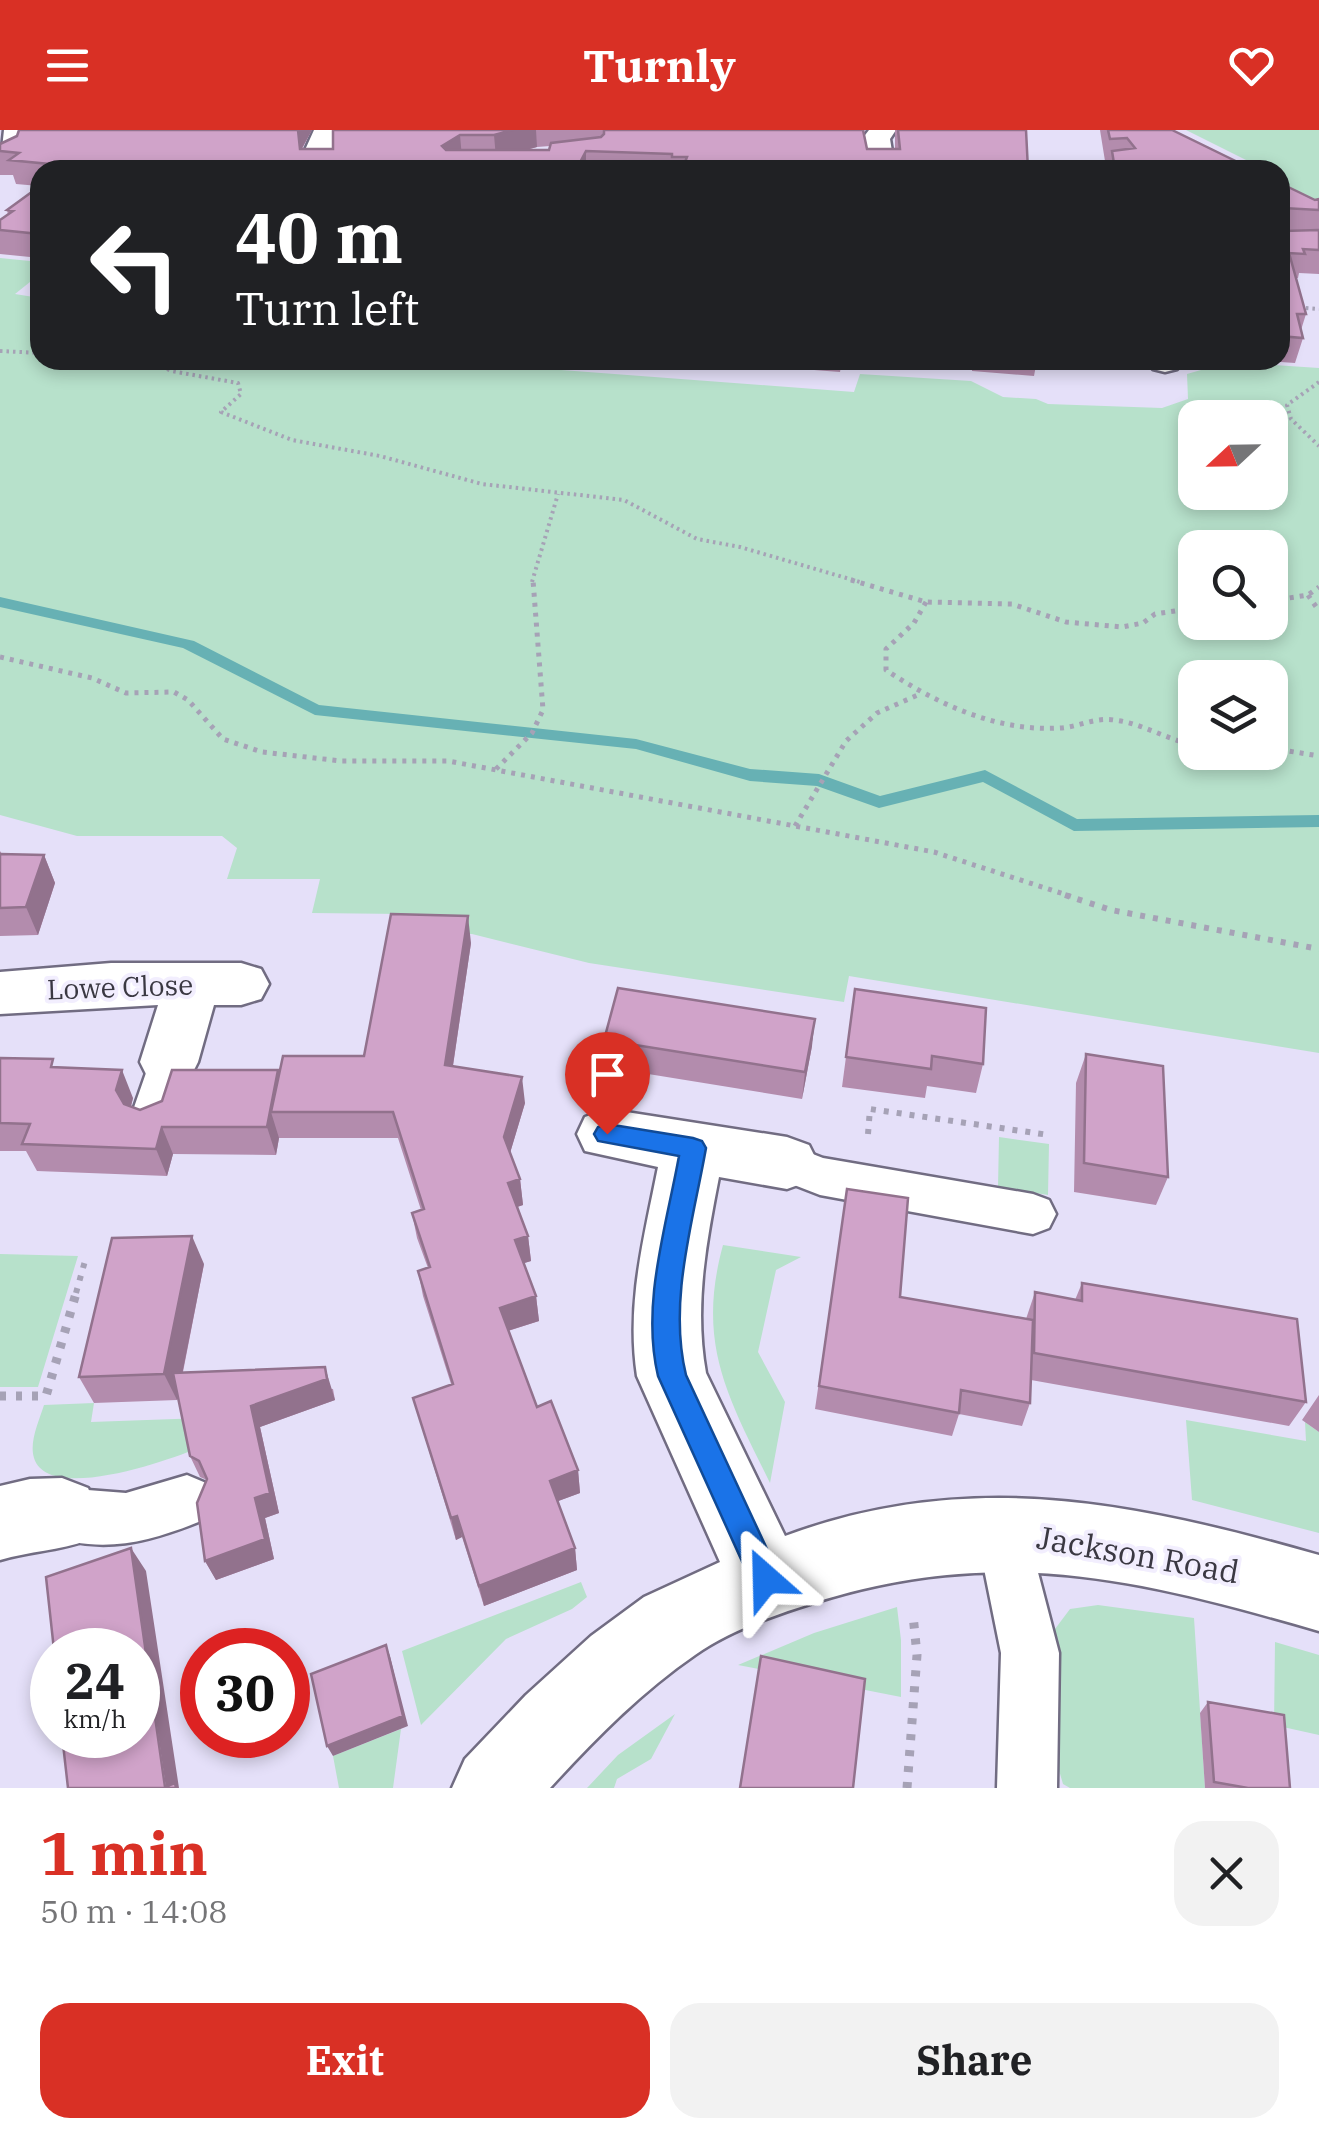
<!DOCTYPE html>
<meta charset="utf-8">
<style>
body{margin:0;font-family:"IBM Plex Serif",serif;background:#f2f2f2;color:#202124;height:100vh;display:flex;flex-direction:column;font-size:38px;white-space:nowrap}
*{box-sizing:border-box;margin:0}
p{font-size:32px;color:#757577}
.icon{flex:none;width:55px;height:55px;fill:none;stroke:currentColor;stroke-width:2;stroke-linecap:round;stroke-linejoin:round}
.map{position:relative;height:1658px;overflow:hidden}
.panel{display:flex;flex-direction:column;background:#fff;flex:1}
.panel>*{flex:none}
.top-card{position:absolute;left:30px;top:30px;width:1260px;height:210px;border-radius:30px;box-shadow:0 5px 15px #0003;background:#202124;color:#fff;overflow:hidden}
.needle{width:65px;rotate:248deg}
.fabs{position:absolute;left:1178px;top:270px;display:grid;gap:20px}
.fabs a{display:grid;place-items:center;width:110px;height:110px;border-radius:20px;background:#fff;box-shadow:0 5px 15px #0003;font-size:50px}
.speed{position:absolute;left:30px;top:1498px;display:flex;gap:20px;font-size:50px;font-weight:700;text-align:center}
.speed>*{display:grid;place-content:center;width:130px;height:130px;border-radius:50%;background:#fff;box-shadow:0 5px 15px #0003;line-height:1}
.speed small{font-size:25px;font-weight:400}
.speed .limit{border:15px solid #d22;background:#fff;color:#111}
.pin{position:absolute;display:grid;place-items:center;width:85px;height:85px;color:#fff;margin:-102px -42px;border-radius:50% 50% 50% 0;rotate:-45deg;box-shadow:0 0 10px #0007}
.pin .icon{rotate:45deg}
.me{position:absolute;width:110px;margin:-55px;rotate:335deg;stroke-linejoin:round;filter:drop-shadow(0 0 8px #0008)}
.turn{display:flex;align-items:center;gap:35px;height:210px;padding:0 40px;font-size:45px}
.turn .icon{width:130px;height:130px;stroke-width:2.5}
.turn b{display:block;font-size:70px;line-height:85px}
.round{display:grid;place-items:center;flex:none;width:105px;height:105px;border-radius:30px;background:#f2f2f2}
.head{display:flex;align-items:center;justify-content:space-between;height:170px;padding:0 40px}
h1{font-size:60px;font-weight:700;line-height:75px;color:#d93025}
.action{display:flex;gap:20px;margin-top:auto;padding:20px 40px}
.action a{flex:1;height:115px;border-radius:30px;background:#d93025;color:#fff;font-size:40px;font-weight:700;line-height:115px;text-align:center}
.action a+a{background:#f2f2f2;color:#202124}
header{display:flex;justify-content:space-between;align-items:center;height:130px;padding:0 40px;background:#d93025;color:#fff;font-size:45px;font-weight:700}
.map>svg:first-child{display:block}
.green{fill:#b7e1cb;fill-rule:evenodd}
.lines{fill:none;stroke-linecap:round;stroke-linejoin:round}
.stream{fill:#67b1b4;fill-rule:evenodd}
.service-casing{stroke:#716c82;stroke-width:5}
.minor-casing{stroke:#716c82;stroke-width:5}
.path-far3{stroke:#a6a2b6;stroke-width:4;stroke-dasharray:2.5 4;stroke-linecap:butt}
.path-far2{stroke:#a6a2b6;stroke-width:5;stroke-dasharray:4 6;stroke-linecap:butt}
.path-far1{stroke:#a6a2b6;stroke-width:6;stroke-dasharray:5 8;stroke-linecap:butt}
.path{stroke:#a6a2b6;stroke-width:9;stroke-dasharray:6 10;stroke-linecap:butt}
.service{fill:#fff;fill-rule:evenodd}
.minor{fill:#fff;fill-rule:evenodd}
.wall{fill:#b38cad;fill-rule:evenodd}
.shaded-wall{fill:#92728d}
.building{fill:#d0a3c9;stroke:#92728d;stroke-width:2.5}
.route{fill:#1a73e8;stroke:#114b97;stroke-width:2.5}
.labels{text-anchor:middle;stroke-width:8;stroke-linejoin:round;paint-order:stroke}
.street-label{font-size:28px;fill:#3a3842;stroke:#f2eefe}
.near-street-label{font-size:32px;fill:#3a3842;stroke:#f2eefe}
</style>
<header><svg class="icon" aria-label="menu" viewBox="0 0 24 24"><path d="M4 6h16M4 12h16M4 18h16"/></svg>Turnly<svg class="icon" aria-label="heart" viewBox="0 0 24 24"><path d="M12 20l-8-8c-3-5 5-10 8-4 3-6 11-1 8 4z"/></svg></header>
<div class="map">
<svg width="1319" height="1658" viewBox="0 0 1319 1658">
<rect width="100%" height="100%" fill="#e5e0f9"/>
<path class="green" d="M 1186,0 L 1319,0 L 1319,83 L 1280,64 L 1280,40 L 1232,40 L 1224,36 L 1246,30 Z
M 0,128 L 40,132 L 40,144 L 15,164 L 40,168 L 40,230 L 428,230 L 854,262 L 860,244 L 971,251 L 1003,267 L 1036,269 L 1048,274 L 1162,278 L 1188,269 L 1187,244 L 1229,232 L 1319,238 L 1319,923 L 849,846 L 844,872 L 589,833 L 472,804 L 399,803 L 402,784 L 312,783 L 320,749 L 227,749 L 237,718 L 222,706 L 77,706 L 0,685 ZM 1195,288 L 1270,288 L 1270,362 L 1195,362 ZM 1195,418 L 1270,418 L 1270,492 L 1195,492 ZM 1195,548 L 1270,548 L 1270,622 L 1195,622 Z
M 999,1007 L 1049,1014 L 1048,1065 L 998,1057 Z
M 723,1115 L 801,1127 L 776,1140 L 758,1222 L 785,1272 L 770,1353 C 728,1267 696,1214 723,1115 Z
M 0,1124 L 78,1126 L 38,1257 L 0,1257 Z
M 94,1273 L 91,1292 L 203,1288 L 196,1319 C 166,1331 48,1373 34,1328 C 29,1312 39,1291 44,1275 Z
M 1186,1290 L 1306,1311 L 1305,1292 L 1319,1302 L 1319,1403 L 1192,1370 Z
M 581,1452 L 587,1467 L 572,1479 L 506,1509 L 421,1595 L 402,1521 Z
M 1098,1475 L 1194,1488 L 1205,1658 L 1070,1658 L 1063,1654 L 1054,1623 L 1055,1499 L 1070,1479 Z
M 897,1477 L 901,1510 L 901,1567 L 738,1535 L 814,1503 Z
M 1275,1512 L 1319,1525 L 1319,1605 L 1274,1595 Z
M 675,1584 L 651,1629 L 617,1649 L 614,1658 L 587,1658 L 618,1625 Z
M 401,1599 L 393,1658 L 339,1658 L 333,1626 Z"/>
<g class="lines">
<path class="stream" d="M 0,467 L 194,511 L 319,575 L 636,609 L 750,639 L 819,644 L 880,666 L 985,640 L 1077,689 L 1319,685 L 1319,697 L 1074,701 L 983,652 L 879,678 L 817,656 L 750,651 L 636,619 L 315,585 L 183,518 L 0,477 Z"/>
<defs>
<path id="service" d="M 169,915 L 184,920 L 190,932 L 169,998 L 153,1004 L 137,998 L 131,986 L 154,920 Z
M 787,1014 L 823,1028 L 1033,1064 L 1049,1070 L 1056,1084 L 1049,1098 L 1033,1104 L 820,1065 L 771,1046 L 764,1033 L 771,1020 Z
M 187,1345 L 206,1353 L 214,1371 L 206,1389 C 150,1412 101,1426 43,1403 L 35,1384 L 43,1365 L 62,1358 L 126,1363 Z
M 1004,1377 L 1023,1385 L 1059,1523 L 1057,1658 L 997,1658 L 1001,1523 L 977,1404 L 985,1385 Z"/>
<path id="minor" d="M 4,0 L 30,0 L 22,26 L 0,37 Z
M 314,0 L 340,0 L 333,20 L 334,40 L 306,40 L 305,20 Z
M 869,0 L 896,0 L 890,9 L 895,40 L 867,40 L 862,9 Z
M 1148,230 L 1182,230 L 1177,239 L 1165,242 L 1153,239 Z
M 111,833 L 241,833 L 261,839 L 269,854 L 261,869 L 241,875 L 214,875 L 198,932 L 190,948 L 169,955 L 148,948 L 140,932 L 158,875 L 0,884 L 0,842 Z
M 607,979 L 787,1007 L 809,1015 L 818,1033 L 809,1051 L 787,1059 L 719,1047 C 706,1113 694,1177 706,1243 L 785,1406 C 970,1337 1136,1373 1319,1425 L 1319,1501 C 1139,1449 998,1414 813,1473 C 774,1485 729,1501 695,1525 C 641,1562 594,1610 550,1658 L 452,1658 L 465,1629 L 526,1565 L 591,1506 L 644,1467 L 720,1432 L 637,1246 C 626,1174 644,1108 658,1037 L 585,1021 L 577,1004 L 585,987 Z
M 62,1348 L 88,1358 L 99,1384 L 88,1410 C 59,1421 30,1421 0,1430 L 0,1356 L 30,1349 Z"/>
</defs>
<use href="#service" class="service-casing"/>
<use href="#minor" class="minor-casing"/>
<path class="path-far3" d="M 1280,176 L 1319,179
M 0,221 L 40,223
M 150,230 L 171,241 L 238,253 L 241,264 L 221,282 L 292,310 L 380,326 L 482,354 L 624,370 L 697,409 L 740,417 L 860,452
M 1319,252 L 1287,275 L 1291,289 L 1319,316
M 532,452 L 558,364"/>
<path class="path-far2" d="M 851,450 L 926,472 L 1012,474 L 1066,492 L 1122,497 L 1143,493 L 1155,484 L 1195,478
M 1308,465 L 1319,481
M 1270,471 L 1308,465 L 1319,457
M 926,472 L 914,493 L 886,519 L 886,540 C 937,574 997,602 1060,598 C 1078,597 1095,587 1114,590 C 1142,593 1167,610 1195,615
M 0,527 L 92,548 L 126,563 L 174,562 L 188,570 L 223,609 L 262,622 L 341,631 L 448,631 L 934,722 L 1073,767
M 1270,618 L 1319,626
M 496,639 L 532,603 L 543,580 L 533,450
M 795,696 L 846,611 L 877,583 L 920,564"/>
<path class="path-far1" d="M 1065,765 L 1111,780 L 1319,819
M 868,1004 L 870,979 L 1049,1005
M 76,1163 L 85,1131"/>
<path class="path" d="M 0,1266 L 46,1266 L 77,1160
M 907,1658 L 917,1525 L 913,1485"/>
<use href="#service" class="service"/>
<use href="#minor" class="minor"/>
</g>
<path class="wall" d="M 312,0 L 302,19 L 333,19 L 333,0 L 865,0 L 863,2 L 867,19 L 895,19 L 895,0 L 1026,0 L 1028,40 L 40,40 L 40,128 L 0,124 L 0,90 L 8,85 L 7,80 L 39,56 L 16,54 L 13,45 L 0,45 L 0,22 ZM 550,16 L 549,20 L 526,20 L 537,17 Z
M 1100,0 L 1172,0 L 1254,40 L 1108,40 L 1110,31 L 1105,31 Z
M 1280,53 L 1315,70 L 1319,69 L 1319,144 L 1299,143 L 1298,148 L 1296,148 L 1306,184 L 1301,200 L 1303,208 L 1295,233 L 1252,230 L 1280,230 Z
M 686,230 L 842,230 L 840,242 Z
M 955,230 L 1037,230 L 1034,246 L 972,241 L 972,231 Z
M 0,721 L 2,724 L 44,725 L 55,753 L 38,805 L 0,806 Z
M 471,813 L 453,936 L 525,973 L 510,1023 L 520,1049 L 523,1075 L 517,1077 L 528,1106 L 531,1131 L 524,1133 L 536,1166 L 539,1191 L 508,1201 L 537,1277 L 578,1340 L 580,1363 L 558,1371 L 575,1418 L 577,1440 L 484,1476 L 462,1407 L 456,1410 L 413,1268 L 451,1254 L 423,1166 L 418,1141 L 428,1138 L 417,1108 L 412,1083 L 421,1080 L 398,1008 L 279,1008 L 276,1025 L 173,1024 L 167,1046 L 37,1041 L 26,1021 L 0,1021 L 0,928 L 57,937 L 133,968 L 131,976 L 140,980 L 279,943 L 364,926 Z
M 855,859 L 983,934 L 976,963 L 927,956 L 925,968 L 842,957 Z
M 604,910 L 812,916 L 802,969 L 605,937 Z
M 1086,924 L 1168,1047 L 1156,1075 L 1074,1062 L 1076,953 Z
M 847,1059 L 900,1167 L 1026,1189 L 1035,1162 L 1075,1170 L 1082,1153 L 1306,1272 L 1289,1296 L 1031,1250 L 1030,1273 L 1022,1296 L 959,1284 L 952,1306 L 815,1279 Z
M 204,1134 L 183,1242 L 333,1259 L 335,1270 L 260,1297 L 279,1383 L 265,1388 L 274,1429 L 216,1450 L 205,1431 L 207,1350 L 200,1347 L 190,1326 L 178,1267 L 177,1270 L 94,1273 L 79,1247 Z
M 1319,1265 L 1319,1302 L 1302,1290 Z
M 1208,1572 L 1290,1658 L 1205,1658 L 1200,1583 Z"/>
<path class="shaded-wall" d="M 298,0 L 312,0 L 302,18 L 303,40 Z
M 513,0 L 536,0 L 537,17 L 496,28 L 494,5 Z
M 460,5 L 462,28 L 444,39 L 442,16 Z
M 586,21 L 586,40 L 576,40 Z
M 44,725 L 55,753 L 38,805 L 26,777 Z
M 468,786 L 471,813 L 449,962 L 445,935 Z
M 815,889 L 812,916 L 802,969 L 805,942 Z
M 122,940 L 133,968 L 128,988 L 116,960 Z
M 278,940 L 287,968 L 271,982 L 279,1008 L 276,1025 L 267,997 Z
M 522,947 L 525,973 L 507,1033 L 504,1007 Z
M 162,997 L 173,1024 L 167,1046 L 156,1019 Z
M 520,1049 L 523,1075 L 511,1079 L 508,1053 Z
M 192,1106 L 204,1134 L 177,1270 L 164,1244 Z
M 528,1106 L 531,1131 L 518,1135 L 515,1110 Z
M 536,1166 L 539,1191 L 504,1202 L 500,1178 Z
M 325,1237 L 335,1270 L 260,1297 L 279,1383 L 265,1388 L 274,1429 L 216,1450 L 205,1431 L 255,1368 L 251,1276 Z
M 578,1340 L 580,1363 L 553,1373 L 550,1351 Z
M 457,1386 L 462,1407 L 456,1410 L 451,1388 Z
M 131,1418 L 146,1441 L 179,1658 L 166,1658 Z
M 575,1418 L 577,1440 L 484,1476 L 479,1456 Z
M 386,1515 L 390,1526 L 408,1596 L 333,1626 L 327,1616 Z"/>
<path class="building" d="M 19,0 L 298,0 L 300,19 L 333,19 L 333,0 L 513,0 L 494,5 L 460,5 L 442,16 L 446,20 L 549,20 L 551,13 L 601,7 L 604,4 L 604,0 L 863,0 L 867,19 L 900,19 L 898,0 L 1026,0 L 1028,40 L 682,40 L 687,27 L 672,27 L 672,24 L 586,21 L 576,40 L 47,40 L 41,39 L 49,34 L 9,30 L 19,23 L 0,21 L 0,14 L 17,6 Z
M 1108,0 L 1172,0 L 1254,40 L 1115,40 L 1112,21 L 1135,18 L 1127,8 L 1110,9 Z
M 1280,53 L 1315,70 L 1319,69 L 1319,80 L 1284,78 L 1284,101 L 1319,100 L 1319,120 L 1303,119 L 1305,124 L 1289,123 L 1306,184 L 1297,184 L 1303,208 L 1280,206 Z
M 40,56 L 40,104 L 0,100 L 0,90 L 13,81 L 7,80 Z
M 0,724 L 44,725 L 26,777 L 0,778 Z
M 391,784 L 468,786 L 445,935 L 522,947 L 504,1007 L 520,1049 L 508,1053 L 528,1106 L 515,1110 L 536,1166 L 500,1178 L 537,1277 L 551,1271 L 578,1340 L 550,1351 L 575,1418 L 479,1456 L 457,1386 L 451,1388 L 413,1268 L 453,1254 L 418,1141 L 430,1137 L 412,1083 L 424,1079 L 393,982 L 271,982 L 283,926 L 364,926 Z
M 618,858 L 815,889 L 805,942 L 604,910 Z
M 855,859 L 986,878 L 983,934 L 932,926 L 931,939 L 846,927 Z
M 1086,924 L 1163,936 L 1168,1047 L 1084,1033 Z
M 0,928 L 53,929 L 51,937 L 122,940 L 116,960 L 124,974 L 140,980 L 162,971 L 172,940 L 278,940 L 267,997 L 162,997 L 156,1019 L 22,1014 L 30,994 L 0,993 Z
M 847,1059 L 908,1068 L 900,1167 L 1033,1190 L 1030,1273 L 961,1260 L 959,1283 L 819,1256 Z
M 192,1106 L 164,1244 L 79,1247 L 112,1108 Z
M 1082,1153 L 1297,1189 L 1306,1272 L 1034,1223 L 1035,1162 L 1082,1171 Z
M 325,1237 L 327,1249 L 251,1276 L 270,1363 L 255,1368 L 265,1409 L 205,1431 L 197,1373 L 207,1349 L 199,1331 L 190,1326 L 173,1243 Z
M 131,1418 L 165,1657 L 175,1653 L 176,1658 L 68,1658 L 62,1605 L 138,1605 L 138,1520 L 54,1520 L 46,1447 Z
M 386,1515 L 403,1586 L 327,1616 L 311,1544 Z
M 761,1526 L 865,1549 L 853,1658 L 740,1658 Z
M 1208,1572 L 1284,1585 L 1290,1658 L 1248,1658 L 1214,1652 Z"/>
<path class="route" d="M 607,994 L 693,1008 L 702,1011 L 706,1018 C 693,1092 668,1172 686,1245 L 781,1449 L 777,1460 L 766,1464 L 755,1460 L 658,1246 C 641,1174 666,1098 679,1026 L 598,1011 L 594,1004 L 598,997 Z"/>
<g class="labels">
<g class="street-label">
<text transform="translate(120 857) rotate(-2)" y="10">Lowe Close</text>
</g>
<g class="near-street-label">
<text transform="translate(1138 1425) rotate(10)" y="11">Jackson Road</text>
</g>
</g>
</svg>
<div class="fabs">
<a><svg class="needle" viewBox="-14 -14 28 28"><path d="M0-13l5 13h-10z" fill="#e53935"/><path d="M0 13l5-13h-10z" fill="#757577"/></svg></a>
<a><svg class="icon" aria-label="search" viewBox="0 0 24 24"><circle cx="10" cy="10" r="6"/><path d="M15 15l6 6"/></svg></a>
<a><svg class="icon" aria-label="layers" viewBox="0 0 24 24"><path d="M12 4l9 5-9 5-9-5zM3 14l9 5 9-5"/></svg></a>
</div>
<div class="speed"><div>24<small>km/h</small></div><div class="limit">30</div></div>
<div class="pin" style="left:607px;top:1004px;background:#d93025"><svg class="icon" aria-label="arrive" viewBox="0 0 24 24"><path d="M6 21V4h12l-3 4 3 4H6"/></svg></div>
<svg class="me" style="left:766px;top:1449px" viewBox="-20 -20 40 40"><path d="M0-17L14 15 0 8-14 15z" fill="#1a73e8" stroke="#fff" stroke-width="4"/></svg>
<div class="top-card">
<div class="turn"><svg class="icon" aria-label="left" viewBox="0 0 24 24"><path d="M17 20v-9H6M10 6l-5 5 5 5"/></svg><div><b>40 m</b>Turn left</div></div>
</div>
</div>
<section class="panel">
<div class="head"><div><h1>1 min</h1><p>50 m · 14:08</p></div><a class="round"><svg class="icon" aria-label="close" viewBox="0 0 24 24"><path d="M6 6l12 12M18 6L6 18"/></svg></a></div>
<div class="action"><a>Exit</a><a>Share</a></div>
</section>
